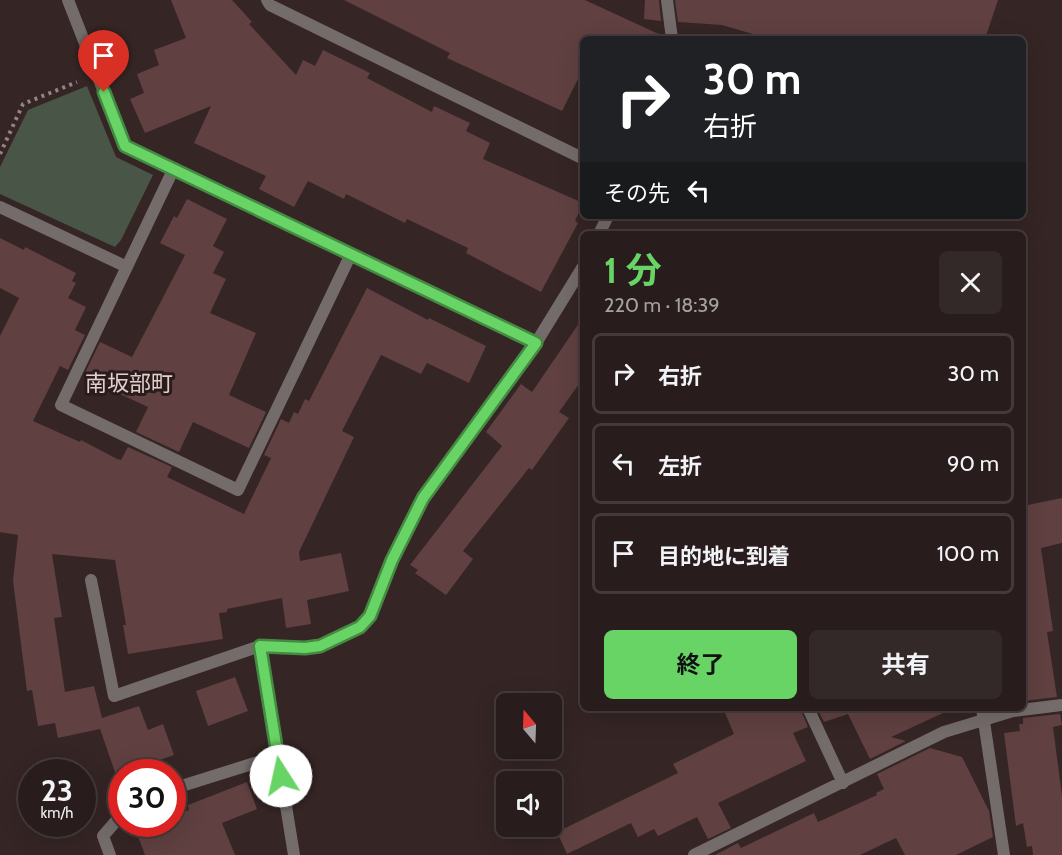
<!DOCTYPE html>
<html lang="ja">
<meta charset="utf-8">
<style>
body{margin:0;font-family:Cabin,"Noto Sans JP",sans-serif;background:#342929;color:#f1f3f6;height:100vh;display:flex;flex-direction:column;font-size:22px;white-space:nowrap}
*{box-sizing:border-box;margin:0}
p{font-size:20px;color:#a5a1a3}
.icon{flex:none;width:33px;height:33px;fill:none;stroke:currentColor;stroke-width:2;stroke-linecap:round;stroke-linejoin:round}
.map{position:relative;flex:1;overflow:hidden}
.panel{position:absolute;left:580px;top:231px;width:446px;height:480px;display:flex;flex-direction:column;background:#281c1c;border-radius:9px;box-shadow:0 6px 24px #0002,0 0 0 2px #443a3b}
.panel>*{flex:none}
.banner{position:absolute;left:580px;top:36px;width:446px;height:183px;border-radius:9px;box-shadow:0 6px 24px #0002,0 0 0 2px #443a3b;background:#202124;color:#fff;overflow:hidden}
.needle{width:39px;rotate:341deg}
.fabs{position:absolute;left:496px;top:693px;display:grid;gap:12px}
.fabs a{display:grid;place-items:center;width:66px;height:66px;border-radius:9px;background:#281c1c;box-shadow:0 6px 24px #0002,0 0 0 2px #443a3b;font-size:30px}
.speed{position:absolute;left:18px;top:759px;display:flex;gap:12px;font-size:30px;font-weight:700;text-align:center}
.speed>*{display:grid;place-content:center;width:78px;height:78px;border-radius:50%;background:#281c1c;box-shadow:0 6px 24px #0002,0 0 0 2px #443a3b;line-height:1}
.speed small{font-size:15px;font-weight:400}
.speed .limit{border:9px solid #d22;background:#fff;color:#111}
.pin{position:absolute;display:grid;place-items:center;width:51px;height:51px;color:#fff;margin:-62px -26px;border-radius:50% 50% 50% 0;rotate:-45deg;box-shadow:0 0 6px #0007}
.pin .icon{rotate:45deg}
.me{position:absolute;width:66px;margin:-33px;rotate:350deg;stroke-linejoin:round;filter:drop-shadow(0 0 4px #0008)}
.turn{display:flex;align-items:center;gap:21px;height:126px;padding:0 24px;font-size:27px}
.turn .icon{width:78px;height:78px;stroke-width:2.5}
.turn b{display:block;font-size:42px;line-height:51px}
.then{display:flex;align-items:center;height:57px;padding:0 24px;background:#0003;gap:12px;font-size:22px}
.round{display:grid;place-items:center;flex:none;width:63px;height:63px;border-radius:9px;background:#342929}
.head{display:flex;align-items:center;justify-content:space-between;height:102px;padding:0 24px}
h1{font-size:36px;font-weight:700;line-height:45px;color:#68d465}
.action{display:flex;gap:12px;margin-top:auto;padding:12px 24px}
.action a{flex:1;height:69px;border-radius:9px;background:#68d465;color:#111;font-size:24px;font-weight:700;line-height:69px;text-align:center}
.action a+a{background:#342929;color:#f1f3f6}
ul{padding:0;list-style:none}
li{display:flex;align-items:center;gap:18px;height:81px;margin:0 12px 9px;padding:0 12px;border:3px solid #443a3b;border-radius:9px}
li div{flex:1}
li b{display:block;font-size:22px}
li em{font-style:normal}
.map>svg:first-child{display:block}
.green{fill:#485547}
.building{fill:#604040}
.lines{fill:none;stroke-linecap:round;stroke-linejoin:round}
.path{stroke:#938585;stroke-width:4;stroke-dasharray:3 4.5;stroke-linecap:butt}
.minor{stroke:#746b6b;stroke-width:12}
.route-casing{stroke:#448a42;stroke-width:15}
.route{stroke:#68d465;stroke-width:10}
.labels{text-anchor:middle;stroke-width:6;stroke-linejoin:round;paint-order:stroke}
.quarter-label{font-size:22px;fill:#e3cece;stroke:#2b1c1c}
</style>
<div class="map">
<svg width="1062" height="855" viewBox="0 0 1062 855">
<rect width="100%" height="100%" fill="#352525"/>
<path class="green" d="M 87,86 L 116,157 L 153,175 L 121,240 L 115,247 L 0,194 L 0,167 L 28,110 Z"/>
<path class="building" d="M 171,0 L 232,0 L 252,22 L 249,24 L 296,75 L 303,60 L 315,66 L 323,50 L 370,73 L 367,78 L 432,112 L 434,106 L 470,123 L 466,131 L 490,143 L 483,159 L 583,203 L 575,221 L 578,223 L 541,292 L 466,253 L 468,248 L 407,219 L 405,223 L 346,194 L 344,199 L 308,181 L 294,207 L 259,189 L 266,176 L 194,143 L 211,106 L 145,133 L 130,99 L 144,93 L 137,74 L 159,65 L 154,50 L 186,38 Z
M 344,0 L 585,0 L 663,36 L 664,39 L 584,39 L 584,67 L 562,111 L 447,58 L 450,53 Z
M 645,0 L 659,0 L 661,21 L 644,19 Z
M 675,0 L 998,0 L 985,39 L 770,39 L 722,25 L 678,22 Z
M 187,199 L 227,219 L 213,246 L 224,252 L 213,273 L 226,279 L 210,313 L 256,333 L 229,395 L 266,412 L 249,448 L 193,422 L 179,452 L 136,432 L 148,407 L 83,377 L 100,342 L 132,357 L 185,255 L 160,243 L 174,216 L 177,218 Z
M 0,238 L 24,250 L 25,247 L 76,273 L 72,281 L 76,283 L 68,298 L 86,307 L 75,330 L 85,335 L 68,370 L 60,366 L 33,421 L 80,442 L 81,440 L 117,459 L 121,460 L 128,447 L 172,467 L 167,477 L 244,514 L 271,458 L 264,455 L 281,419 L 289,423 L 294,412 L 298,414 L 305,399 L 309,401 L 367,288 L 428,320 L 429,318 L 486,346 L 469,383 L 427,363 L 421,374 L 381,355 L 342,431 L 354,437 L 299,552 L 300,561 L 341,553 L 349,591 L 307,600 L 311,624 L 286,628 L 282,598 L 227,609 L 227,612 L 219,613 L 223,639 L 128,654 L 123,625 L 126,625 L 115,560 L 52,554 L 62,617 L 54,618 L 65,692 L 94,686 L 102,718 L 139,706 L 148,730 L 163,724 L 174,755 L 116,775 L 100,729 L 58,738 L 55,723 L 38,726 L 32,690 L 27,691 L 13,581 L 18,535 L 0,532 L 0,336 L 19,298 L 0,288 Z
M 584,316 L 584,377 L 559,412 L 569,418 L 532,470 L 529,468 L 463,551 L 473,559 L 446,595 L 415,573 L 418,570 L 410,565 L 502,446 L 486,432 L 521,384 L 532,392 Z
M 1062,498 L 1062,543 L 1041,548 L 1053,631 L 1047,632 L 1057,697 L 1023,701 L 1023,506 Z
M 235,677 L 248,711 L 208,726 L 196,691 Z
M 723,708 L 800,708 L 808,727 L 793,733 L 806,761 L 718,803 L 731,828 L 708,839 L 697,817 L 658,836 L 654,829 L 638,837 L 631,823 L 567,854 L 557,832 L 678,773 L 673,764 L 734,734 Z
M 817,708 L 954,708 L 891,737 L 906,741 L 870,759 L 848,714 L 824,722 Z
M 1060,714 L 1062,725 L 1053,727 L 1062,796 L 1062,855 L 1033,855 L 1032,846 L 1027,847 L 1023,823 L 1016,826 L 1004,733 L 1020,731 L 1019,724 L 1023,724 L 1023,718 Z
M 930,748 L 962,757 L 989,811 L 993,837 L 956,855 L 905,855 L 896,838 L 860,855 L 715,855 L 738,843 L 741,848 L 814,813 L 818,822 L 877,795 L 876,793 L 884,789 L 877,774 Z
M 247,782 L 257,809 L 222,823 L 235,855 L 145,855 L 136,831 L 154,824 L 172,824 L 172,817 L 189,810 L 188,805 Z"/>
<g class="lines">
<path class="path" d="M 0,154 L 23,104 L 77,82"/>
<path class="minor" d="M 68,0 L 125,146 L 536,343
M 267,0 L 270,5 L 584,159
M 667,0 L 672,39
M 174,168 L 61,405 L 238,490 L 351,254
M 0,207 L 127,267
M 599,234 L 608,216
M 91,580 L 114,696 L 260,646
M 808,708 L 843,783
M 982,708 L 1004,855
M 172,789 L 277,756
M 110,855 L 103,836 L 122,814
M 294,855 L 260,646 L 305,649 L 320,646 L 360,627 L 370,616 L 392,560 L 423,498 L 536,343 L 584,265
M 694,855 L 944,732 L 1013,711 L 1062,705"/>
</g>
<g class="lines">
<defs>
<path id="route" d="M 104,92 L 125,146 L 536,343 L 423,498 L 392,560 L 370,616 L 360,627 L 320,646 L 305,648 L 260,646 L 281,776"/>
</defs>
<use href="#route" class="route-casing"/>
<use href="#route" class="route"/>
</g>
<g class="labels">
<g class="quarter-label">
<text x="129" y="391">南坂部町</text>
</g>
</g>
</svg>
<div class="fabs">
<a><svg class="needle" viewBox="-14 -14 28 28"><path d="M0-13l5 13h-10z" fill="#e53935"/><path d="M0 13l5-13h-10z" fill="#a5a1a3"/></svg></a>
<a><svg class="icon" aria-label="sound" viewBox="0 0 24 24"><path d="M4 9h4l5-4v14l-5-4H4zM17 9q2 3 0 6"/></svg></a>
</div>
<div class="speed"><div>23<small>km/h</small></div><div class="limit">30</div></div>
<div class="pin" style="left:104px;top:92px;background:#d93025"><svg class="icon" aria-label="arrive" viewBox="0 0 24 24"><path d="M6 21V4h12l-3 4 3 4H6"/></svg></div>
<svg class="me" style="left:281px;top:776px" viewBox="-20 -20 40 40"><circle r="19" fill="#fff"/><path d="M0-13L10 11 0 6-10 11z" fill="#68d465"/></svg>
<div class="banner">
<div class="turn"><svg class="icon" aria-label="right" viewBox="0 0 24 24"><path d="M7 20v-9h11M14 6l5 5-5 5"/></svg><div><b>30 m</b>右折</div></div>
<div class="then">その先<svg class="icon" aria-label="left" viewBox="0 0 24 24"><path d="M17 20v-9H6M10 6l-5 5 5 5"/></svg></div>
</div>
<section class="panel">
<div class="head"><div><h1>1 分</h1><p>220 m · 18:39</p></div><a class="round"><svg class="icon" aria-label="close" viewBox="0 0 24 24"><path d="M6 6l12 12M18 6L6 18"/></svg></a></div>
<ul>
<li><svg class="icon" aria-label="right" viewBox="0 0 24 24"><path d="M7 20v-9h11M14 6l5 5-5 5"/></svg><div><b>右折</b></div><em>30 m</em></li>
<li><svg class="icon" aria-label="left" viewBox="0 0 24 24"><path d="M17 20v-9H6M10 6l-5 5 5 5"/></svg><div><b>左折</b></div><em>90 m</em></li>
<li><svg class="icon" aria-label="arrive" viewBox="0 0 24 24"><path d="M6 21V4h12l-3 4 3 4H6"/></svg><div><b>目的地に到着</b></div><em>100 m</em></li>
</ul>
<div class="action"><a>終了</a><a>共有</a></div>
</section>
</div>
